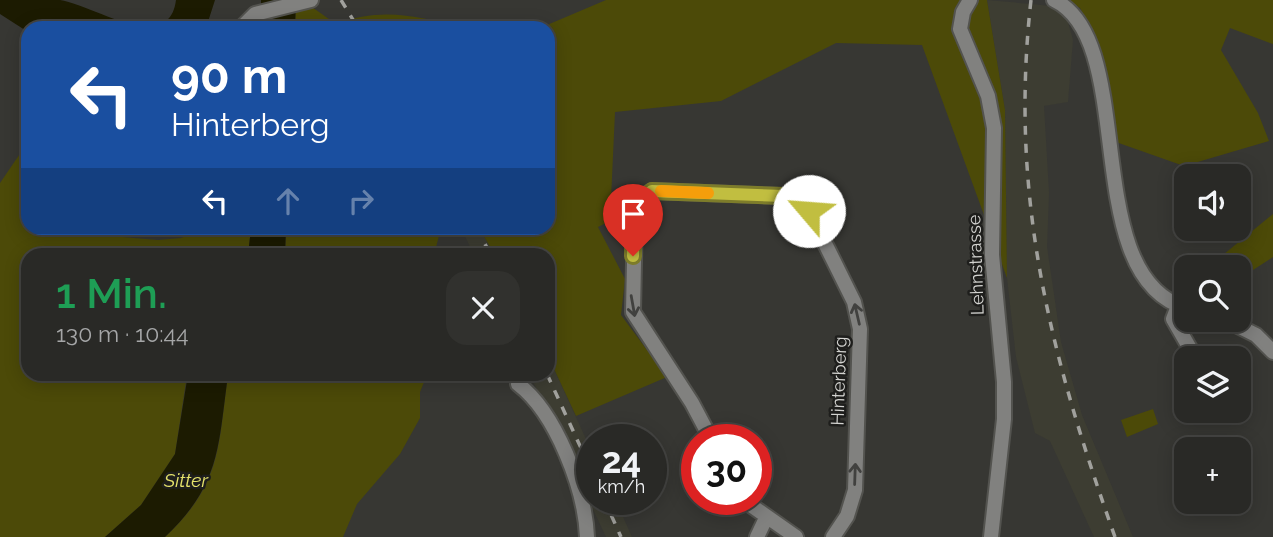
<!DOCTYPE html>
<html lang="de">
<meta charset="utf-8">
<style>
body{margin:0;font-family:Raleway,sans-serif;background:#31312e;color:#f1f3f6;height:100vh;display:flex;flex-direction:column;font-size:26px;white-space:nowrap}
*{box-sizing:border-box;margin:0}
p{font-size:23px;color:#a5a6a7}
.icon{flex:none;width:38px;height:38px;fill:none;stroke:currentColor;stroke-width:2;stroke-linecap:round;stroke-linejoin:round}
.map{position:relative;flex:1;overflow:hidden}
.details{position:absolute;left:21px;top:248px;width:534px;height:133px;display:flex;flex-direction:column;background:#292926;border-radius:21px;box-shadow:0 4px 18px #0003,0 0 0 2px #454543}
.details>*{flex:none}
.guide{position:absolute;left:21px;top:21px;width:534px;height:214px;border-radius:21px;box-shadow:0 4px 18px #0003,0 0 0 2px #454543;background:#1a4fa0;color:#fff;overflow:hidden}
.buttons{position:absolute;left:1174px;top:164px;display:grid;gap:14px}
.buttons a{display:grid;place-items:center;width:77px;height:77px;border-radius:14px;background:#292926;box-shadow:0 4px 18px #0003,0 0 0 2px #454543;font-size:35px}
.speed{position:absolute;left:576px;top:424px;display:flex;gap:14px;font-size:35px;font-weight:700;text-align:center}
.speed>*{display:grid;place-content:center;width:91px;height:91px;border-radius:50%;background:#292926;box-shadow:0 4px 18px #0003,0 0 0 2px #454543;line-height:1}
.speed small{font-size:18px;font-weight:400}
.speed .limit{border:10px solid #d22;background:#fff;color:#111}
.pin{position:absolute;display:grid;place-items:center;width:60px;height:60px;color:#fff;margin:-72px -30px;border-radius:50% 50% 50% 0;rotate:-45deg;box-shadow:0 0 7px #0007}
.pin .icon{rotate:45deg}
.me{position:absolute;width:77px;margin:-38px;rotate:297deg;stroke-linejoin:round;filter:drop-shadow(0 0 5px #0008)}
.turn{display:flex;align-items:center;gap:24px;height:147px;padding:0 35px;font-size:32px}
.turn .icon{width:91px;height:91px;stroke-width:2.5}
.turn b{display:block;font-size:49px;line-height:60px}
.lanes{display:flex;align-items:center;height:66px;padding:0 35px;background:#0003;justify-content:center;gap:35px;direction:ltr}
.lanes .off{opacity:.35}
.round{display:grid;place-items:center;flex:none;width:74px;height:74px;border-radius:21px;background:#31312e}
.summary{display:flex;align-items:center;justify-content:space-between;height:119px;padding:0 35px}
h1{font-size:42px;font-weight:600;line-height:52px;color:#1e9e55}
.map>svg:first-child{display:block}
.built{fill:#3d3d32}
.green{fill:#4c4a08}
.water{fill:#1c1b01}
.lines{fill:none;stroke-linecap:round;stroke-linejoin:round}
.street-casing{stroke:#53534f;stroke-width:18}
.street{stroke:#81817f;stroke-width:14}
.rail{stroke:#a1a19d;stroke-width:3.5;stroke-dasharray:9 9;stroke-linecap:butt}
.oneway{stroke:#41413f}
.route-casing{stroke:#7d7c2a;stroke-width:18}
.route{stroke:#c1be40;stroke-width:12}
.slow{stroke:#f59e0b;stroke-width:12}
.labels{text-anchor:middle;stroke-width:5;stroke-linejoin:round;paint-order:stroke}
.street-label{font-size:18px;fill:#d3d3d0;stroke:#1e1e1c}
.water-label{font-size:19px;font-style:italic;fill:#e6e36b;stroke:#1e1e1c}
</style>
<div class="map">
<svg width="1273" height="537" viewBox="0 0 1273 537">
<rect width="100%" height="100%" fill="#373733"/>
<path class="built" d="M 987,0 L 1052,6 L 1066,15 L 1073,40 L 1068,102 L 1044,106 L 1049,192 L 1047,247 L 1061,342 L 1082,415 L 1133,537 L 1094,537 L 1050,441 L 1035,433 L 1016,357 L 1007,278 L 1005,110 Z
M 461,228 L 479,228 L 495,255 L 474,255 Z
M 548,356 L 591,450 L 592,499 L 615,499 L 632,537 L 606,537 L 530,375 L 548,374 Z"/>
<path class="green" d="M 296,0 L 309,5 L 336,24 C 383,6 419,17 467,28 L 295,28 Z
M 606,0 L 987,0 L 1005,110 L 1007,278 L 922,45 L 836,43 L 721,101 L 615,112 L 610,221 L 598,227 L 625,279 L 621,315 L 667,377 L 576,416 L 548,356 L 548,256 L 495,255 L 479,228 L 548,228 L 548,28 L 540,28 Z
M 1064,0 L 1273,0 L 1273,44 L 1230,28 L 1221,50 L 1258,113 L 1269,141 L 1184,166 L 1113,141 L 1092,31 L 1080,8 Z
M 28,142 L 28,228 L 110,228 L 122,237 L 158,240 L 181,238 L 208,228 L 251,228 L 248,255 L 28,256 L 28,374 L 187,375 L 175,454 L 141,505 L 105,537 L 0,537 L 0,183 Z
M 1273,214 L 1273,257 L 1239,279 L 1239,268 L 1207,268 Z
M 286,228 L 441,228 L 434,255 L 285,256 Z
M 228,375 L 427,375 L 420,392 L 420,418 L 400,454 L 357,504 L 343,537 L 165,537 C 222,484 218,447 228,375 Z
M 1153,409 L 1158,424 L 1127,437 L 1121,420 Z"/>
<path class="water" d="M 0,0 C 20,0 41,0 60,0 C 91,4 169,57 176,0 L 215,0 L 206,28 L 28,28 L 28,32 L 0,14 Z
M 261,0 L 296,0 L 295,28 L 261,28 Z
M 251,228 L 286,228 L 285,255 L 248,255 Z
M 188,374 L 228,375 C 218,446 221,484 165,537 L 105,537 L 141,505 L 175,454 Z"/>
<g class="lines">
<defs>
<path id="street" d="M 970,0 L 963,12 L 960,29 L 988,96 L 994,128 L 992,255 L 1004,382 L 1004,419 L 991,537
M 1054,0 C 1140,41 1077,276 1186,308
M 241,28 L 255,14 L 311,0
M 1178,306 L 1173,319 L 1196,359
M 1226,320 L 1256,335 L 1273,352
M 518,384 C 556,413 585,489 587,537
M 711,439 L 692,403 L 633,312 L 635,213 L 643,196 L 652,191 L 783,196 L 798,201 L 809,211 L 854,302 L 860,329 L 855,490 L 847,516 L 833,537
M 742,499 L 796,537
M 757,537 L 766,518"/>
</defs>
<use href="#street" class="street-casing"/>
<use href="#street" class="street"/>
<path class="rail" d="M 341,0 L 358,28
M 1031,0 C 1009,196 1050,354 1115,537
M 477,228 L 491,256
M 547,374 L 592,472
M 604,499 L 621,537"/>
</g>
<defs><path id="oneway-shaft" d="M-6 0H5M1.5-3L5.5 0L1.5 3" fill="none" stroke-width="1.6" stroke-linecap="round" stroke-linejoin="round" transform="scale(1.75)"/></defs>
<g class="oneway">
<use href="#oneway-shaft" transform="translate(633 306) rotate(80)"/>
<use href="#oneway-shaft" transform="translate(857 314) rotate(-103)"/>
<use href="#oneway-shaft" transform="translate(855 474) rotate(-88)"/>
</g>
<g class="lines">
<defs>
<path id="route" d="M 633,256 C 634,233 629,205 652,191 L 783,196 L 798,201 L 809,211"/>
</defs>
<use href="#route" class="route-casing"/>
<use href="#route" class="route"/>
<path class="slow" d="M 661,191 L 708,193"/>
</g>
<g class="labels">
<g class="street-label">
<text transform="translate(976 265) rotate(-92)" y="6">Lehnstrasse</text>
<text transform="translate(839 381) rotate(-88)" y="6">Hinterberg</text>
</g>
<g class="water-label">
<text x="186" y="487">Sitter</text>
</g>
</g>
</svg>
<div class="buttons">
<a><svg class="icon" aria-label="sound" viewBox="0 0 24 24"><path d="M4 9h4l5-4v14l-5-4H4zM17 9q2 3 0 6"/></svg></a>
<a><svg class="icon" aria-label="search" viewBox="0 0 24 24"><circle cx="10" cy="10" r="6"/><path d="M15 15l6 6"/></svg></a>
<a><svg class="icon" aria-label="layers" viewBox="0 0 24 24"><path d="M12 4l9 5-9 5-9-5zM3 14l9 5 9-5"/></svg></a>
<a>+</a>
</div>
<div class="speed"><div>24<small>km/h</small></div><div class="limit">30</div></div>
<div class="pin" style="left:633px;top:256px;background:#d93025"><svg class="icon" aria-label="arrive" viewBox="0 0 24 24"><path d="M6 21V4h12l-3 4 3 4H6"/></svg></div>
<svg class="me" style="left:809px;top:211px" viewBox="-20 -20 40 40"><circle r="19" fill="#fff"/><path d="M0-13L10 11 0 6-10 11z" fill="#c1be40"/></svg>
<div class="guide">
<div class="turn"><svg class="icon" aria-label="left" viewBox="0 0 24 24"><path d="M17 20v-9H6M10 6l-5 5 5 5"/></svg><div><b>90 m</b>Hinterberg</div></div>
<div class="lanes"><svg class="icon" aria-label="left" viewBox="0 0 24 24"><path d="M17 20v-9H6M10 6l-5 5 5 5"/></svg><svg class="icon off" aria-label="ahead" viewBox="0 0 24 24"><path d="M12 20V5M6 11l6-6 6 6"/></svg><svg class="icon off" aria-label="right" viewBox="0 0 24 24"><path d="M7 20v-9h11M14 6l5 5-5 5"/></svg></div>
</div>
<section class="details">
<div class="summary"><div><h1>1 Min.</h1><p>130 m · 10:44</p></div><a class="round"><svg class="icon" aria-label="close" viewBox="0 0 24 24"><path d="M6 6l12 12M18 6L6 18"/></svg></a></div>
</section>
</div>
